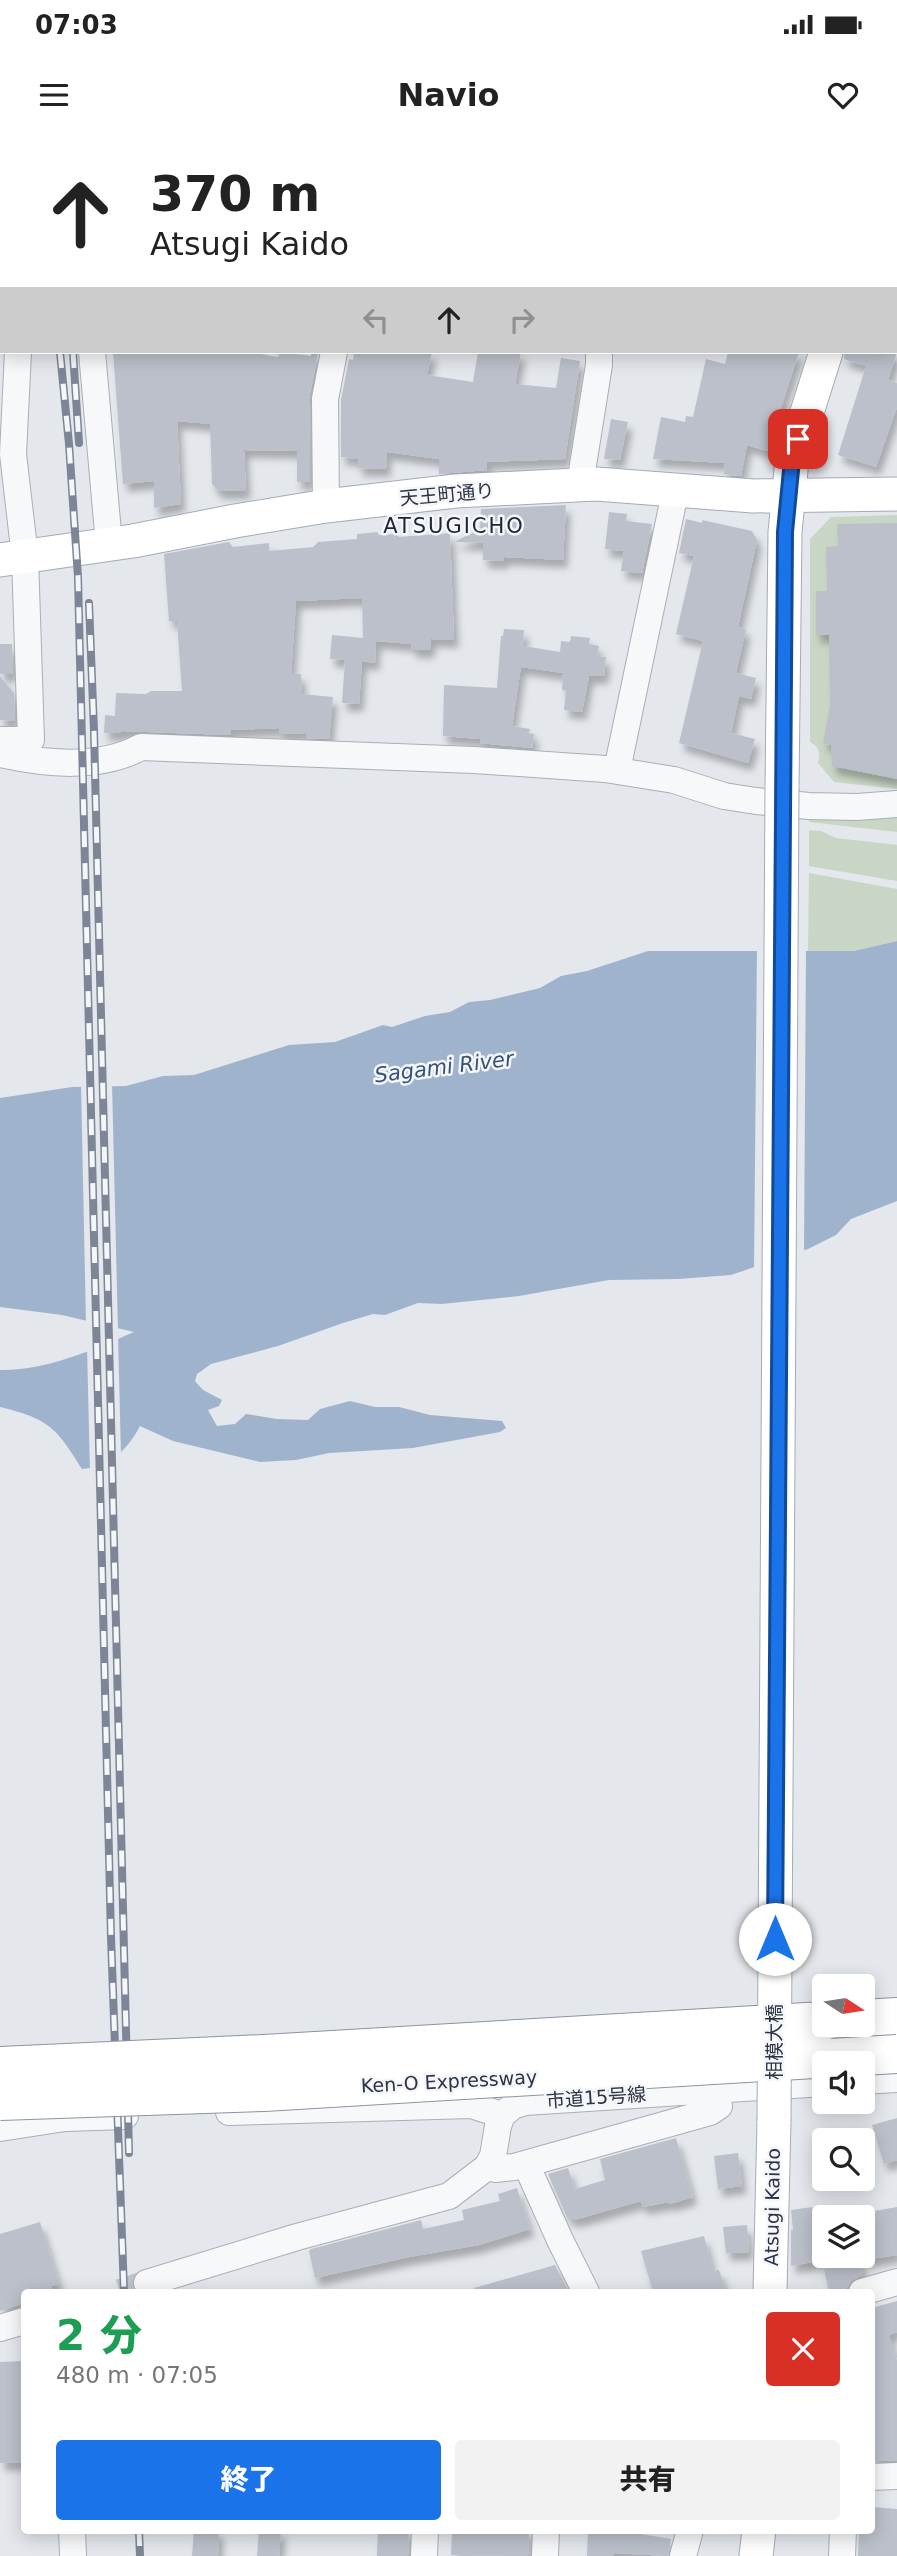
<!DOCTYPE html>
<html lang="ja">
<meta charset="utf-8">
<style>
body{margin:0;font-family:"DejaVu Sans","Noto Sans JP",sans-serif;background:#f2f2f2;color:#222;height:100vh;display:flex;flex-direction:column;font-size:26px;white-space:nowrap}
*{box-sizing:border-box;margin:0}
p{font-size:23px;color:#767676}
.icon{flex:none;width:38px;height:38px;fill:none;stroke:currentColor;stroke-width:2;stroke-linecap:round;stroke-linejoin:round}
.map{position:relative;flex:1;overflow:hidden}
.side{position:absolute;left:21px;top:2149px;width:854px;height:245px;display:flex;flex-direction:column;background:#fff;border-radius:7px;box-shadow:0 4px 18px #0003}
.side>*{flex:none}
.top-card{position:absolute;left:0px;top:0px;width:898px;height:214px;box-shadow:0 4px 18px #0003;background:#fff;color:#222;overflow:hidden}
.needle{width:46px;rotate:102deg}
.tools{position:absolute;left:812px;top:1834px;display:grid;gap:14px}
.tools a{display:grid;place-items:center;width:63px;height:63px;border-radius:7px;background:#fff;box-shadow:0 4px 18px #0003;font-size:35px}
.pin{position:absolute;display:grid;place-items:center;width:60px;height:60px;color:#fff;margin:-30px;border-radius:14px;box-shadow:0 4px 10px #0006}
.me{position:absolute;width:77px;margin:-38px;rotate:0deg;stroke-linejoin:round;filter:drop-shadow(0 0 5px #0008)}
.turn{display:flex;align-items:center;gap:24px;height:147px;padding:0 35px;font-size:32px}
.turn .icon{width:91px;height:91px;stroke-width:2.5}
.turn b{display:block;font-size:49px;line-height:60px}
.lanes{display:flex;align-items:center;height:66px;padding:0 35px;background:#0003;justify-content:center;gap:35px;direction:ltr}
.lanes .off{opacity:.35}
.round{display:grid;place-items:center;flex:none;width:74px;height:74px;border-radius:7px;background:#f2f2f2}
.overview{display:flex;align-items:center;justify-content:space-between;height:119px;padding:0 35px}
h1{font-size:42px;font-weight:800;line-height:52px;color:#1e9e55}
.button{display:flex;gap:14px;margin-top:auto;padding:14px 35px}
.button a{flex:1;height:80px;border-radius:7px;background:#1a73e8;color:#fff;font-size:28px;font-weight:800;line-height:80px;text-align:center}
.button a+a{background:#f2f2f2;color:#222}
.status{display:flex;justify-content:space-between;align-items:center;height:49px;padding:0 35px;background:#fff;direction:ltr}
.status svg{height:19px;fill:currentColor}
header{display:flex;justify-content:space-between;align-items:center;height:91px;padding:0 35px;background:#fff;font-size:32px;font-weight:800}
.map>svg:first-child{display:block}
.green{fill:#c9d6c5}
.water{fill:#9fb4cc}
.pier{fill:#e4e7ec}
.building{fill:#bbc0ca;filter:url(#shadow)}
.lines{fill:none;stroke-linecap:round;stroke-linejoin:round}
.minor-tunnel{stroke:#bfc3cb;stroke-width:26;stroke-dasharray:26 13;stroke-linecap:butt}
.minor-casing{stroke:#a9aeb7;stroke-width:28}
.major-casing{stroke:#a3abb8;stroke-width:35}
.highway-casing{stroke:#8b94a3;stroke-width:40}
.minor{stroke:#f7f8fa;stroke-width:26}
.major{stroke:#fff;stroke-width:33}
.highway{stroke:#fff;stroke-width:38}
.rail-casing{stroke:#7d8696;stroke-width:8}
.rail{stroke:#f4f6f9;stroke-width:5;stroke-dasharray:16;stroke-linecap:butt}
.major-bridge-casing{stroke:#a3abb8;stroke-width:35;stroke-linecap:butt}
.highway-bridge-casing{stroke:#8b94a3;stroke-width:40;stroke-linecap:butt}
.major-bridge{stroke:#fff;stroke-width:33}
.highway-bridge{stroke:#fff;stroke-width:38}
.route-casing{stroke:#114b97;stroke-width:18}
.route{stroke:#1a73e8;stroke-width:12}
.labels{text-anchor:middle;stroke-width:5;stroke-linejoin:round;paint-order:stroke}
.street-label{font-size:19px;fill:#2b3445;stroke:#f4f6f9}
.neighbourhood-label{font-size:21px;letter-spacing:2px;fill:#1d2536;stroke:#f4f6f9}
.water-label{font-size:21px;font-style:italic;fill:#34527a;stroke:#f4f6f9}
</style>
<div class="status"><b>07:03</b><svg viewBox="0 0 49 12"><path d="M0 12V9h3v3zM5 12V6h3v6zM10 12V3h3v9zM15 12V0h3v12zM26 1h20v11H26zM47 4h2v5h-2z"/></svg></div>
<header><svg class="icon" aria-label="menu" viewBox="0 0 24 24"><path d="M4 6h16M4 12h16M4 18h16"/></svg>Navio<svg class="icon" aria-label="heart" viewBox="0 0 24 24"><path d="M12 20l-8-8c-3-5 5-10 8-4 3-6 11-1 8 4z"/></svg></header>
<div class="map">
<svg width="897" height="2416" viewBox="0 0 897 2416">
<defs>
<filter id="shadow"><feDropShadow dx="4.5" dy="8" stdDeviation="3.5" flood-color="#0004"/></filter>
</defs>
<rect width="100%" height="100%" fill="#e4e7ec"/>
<path class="green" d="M 897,375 L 897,649 L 834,642 L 818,623 C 821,614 819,606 810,602 L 810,399 L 831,377 Z
M 897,672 L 897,692 L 809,682 L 810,673 Z
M 809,690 L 821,691 L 836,698 L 897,705 L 897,741 L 809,726 Z
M 809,733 L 897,749 L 897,801 L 854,811 L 808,811 Z"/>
<path class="water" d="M 897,801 L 897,1061 L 851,1079 L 836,1095 L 808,1109 L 731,1135 L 678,1139 L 609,1140 L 519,1156 L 442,1164 L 418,1163 L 385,1175 L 373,1174 L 343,1183 L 278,1206 L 211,1224 L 197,1234 L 195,1241 L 203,1250 L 222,1260 L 219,1266 L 208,1270 L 217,1286 L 235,1284 L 246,1274 L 277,1279 L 308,1280 L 320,1269 L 350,1261 L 375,1267 L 399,1267 L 430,1275 L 502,1281 L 506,1288 L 500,1292 L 413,1308 L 329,1313 L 296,1320 L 260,1322 L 173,1301 L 140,1286 C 128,1309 109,1328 82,1329 C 56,1287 49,1279 0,1267 L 0,1230 C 45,1231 93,1210 134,1192 L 62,1175 L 0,1167 L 0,958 L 72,947 L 126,946 L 163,936 L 194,935 L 289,905 L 335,902 L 383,885 L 392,887 L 425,876 L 450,872 L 469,862 L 490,860 L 540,848 L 561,836 L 587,831 L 648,811 L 854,811 Z"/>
<path class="pier" d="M 757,807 L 806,807 L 804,1114 L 754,1130 Z
M 81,943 L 112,943 L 118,1191 L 86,1185 Z
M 118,1195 L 121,1316 L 99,1332 L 90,1333 L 87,1207 Z"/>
<path class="building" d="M 113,212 L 248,212 L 278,217 L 280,212 L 311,216 L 311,212 L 318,213 L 309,259 L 310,342 L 297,342 L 297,311 L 244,310 L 246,351 L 219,351 L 212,344 L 210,284 L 177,281 L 181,364 L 154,368 L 154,341 L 123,344 Z
M 354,212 L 432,212 L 427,235 L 473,242 L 478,212 L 521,212 L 515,244 L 556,248 L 561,218 L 580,221 L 565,319 L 487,322 L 487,330 L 439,334 L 439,319 L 387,312 L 386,329 L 358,328 L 358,319 L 341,317 L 341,260 L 349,219 L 353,220 Z
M 728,212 L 799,212 L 767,311 L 747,305 L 741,336 L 724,334 L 725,323 L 653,319 L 661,277 L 685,282 L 686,276 L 693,277 L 706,219 L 725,224 Z
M 845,212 L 897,212 L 888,240 L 897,243 L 897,267 L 876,327 L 838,315 L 866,226 L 844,219 Z
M 611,279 L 628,282 L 620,320 L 604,319 Z
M 566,365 L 563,420 L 504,417 L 504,421 L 483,420 L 483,403 L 454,402 L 480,389 L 481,369 Z
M 609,372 L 627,374 L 626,381 L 652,384 L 642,433 L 621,431 L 624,411 L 605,409 Z
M 686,379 L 702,383 L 702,380 L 752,391 L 757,400 L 738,487 L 746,489 L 736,533 L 756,538 L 751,559 L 739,556 L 731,593 L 755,599 L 748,623 L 679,603 L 703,501 L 676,494 L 694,416 L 679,413 Z
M 897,383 L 897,639 L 832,626 L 831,605 L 823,603 L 830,566 L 829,495 L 816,495 L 816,451 L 827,451 L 826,407 L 838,406 L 837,384 Z
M 378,392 L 378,395 L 398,394 L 399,397 L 450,393 L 454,500 L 431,499 L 430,510 L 412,510 L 411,504 L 376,501 L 375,523 L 362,521 L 359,564 L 342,563 L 345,520 L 330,519 L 332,495 L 363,498 L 362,458 L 296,461 L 291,534 L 301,534 L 302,554 L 333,557 L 329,599 L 306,598 L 306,593 L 279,594 L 279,588 L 231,590 L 231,595 L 121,591 L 120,593 L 104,593 L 105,575 L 115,576 L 116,553 L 146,554 L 151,551 L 182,551 L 177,481 L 169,481 L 164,414 L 229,402 L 233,407 L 269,403 L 269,411 L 313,407 L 318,402 L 357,399 L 357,394 Z
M 504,489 L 524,490 L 523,506 L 560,512 L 561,501 L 570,502 L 571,496 L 590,498 L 589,504 L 599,506 L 597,516 L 606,517 L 604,536 L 589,536 L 582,572 L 564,570 L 566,551 L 562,550 L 563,533 L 521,527 L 512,586 L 530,589 L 529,593 L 534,594 L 532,608 L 480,603 L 480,599 L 443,596 L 444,545 L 497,548 L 501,496 L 503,496 Z
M 0,504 L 12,504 L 13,534 L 0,534 Z
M 0,536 L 14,553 L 15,581 L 0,580 Z
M 897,1978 L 897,2020 L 884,2024 L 872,1985 Z
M 676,1998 L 693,2057 L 670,2064 L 669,2062 L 643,2067 L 641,2061 L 574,2080 L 573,2077 L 568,2079 L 548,2034 L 568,2028 L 575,2049 L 605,2040 L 600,2019 Z
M 738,2013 L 742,2046 L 718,2049 L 714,2016 Z
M 517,2048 L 530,2089 L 479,2105 L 409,2117 L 315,2138 L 309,2111 L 311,2109 L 421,2080 L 423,2089 L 464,2080 L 462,2070 L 500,2061 L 498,2054 Z
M 812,2067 L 813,2073 L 817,2072 L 822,2084 L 824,2083 L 824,2116 L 859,2116 L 863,2135 L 851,2141 L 847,2148 L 829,2152 L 822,2120 L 791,2126 L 791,2090 L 793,2090 L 791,2070 Z
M 897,2067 L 897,2115 L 863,2120 L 863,2073 Z
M 40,2082 L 59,2144 L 51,2146 L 53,2152 L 24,2152 L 24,2163 L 0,2171 L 0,2094 Z
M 747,2085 L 749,2112 L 726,2113 L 723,2087 Z
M 704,2096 L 713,2131 L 719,2130 L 726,2152 L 653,2152 L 641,2111 Z
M 555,2125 L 569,2152 L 474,2152 L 474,2148 Z
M 897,2161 L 897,2192 L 889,2195 L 897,2221 L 897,2320 L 872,2321 L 872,2168 Z
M 24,2221 L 24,2322 L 0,2323 L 0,2222 Z
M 872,2367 L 897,2369 L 897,2416 L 858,2416 L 859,2390 L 872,2390 Z
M 194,2390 L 219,2390 L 218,2416 L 192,2416 Z
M 259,2390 L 281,2390 L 279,2416 L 257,2416 Z
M 378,2390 L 409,2390 L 408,2416 L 377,2416 Z
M 452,2390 L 529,2390 L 528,2416 L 451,2415 Z
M 588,2390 L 617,2390 L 671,2399 L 668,2416 L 614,2413 L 614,2416 L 587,2416 Z"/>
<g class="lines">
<path class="minor-tunnel" d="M 120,2152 L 147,2143"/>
<defs>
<path id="minor" d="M 9,0 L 9,2
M 73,0 L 73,2
M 176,0 L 184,2
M 367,2 L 367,0
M 526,2 L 527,0
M 896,117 L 897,117
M 0,132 L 2,132
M 92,212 L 109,404
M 580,344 L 599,225 L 599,212
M 326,366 L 325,259 L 334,212
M 0,600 L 31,600 L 25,417 L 13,314 L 18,212
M 0,614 C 45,624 99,630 141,607 L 474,620 L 605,629 L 674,640 L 724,656 L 756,661 L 809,666 L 857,667 L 897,664
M 617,630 L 676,348
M 863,1941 L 897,1939
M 229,1972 L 471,1965 L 502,1975
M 0,1988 L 65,1978 L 125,1976
M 526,2024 L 560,2100 L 586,2152
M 487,2027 L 495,2029 L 514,2027 L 710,1972 L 719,1966
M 147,2143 L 297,2097 L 449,2056 L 487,2027 L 493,2016 L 498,1986 L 502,1975 L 513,1966 L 525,1962 L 824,1943
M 862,2152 L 897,2142
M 0,2188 L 24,2181
M 872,2337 L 897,2336
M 72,2390 L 73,2416
M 424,2416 L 425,2390
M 545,2416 L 546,2390
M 683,2416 L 690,2390
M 842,2416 L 843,2390"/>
<path id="major" d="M 877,2 L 877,0
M 0,420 L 133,401 L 235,381 L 326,366 L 456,351 L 596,344 L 753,356 L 897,354
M 782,648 L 785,392 L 792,320 L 826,212
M 770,2152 L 774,1981
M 756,2416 L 759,2390"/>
<path id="highway" d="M 863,1879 L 897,1877"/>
</defs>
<use href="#minor" class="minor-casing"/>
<use href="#major" class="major-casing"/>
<use href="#highway" class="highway-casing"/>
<use href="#minor" class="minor"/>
<use href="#major" class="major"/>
<use href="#highway" class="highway"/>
<defs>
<path id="rail" d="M 38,0 L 39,2
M 53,0 L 53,2
M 60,212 L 69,304 L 78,437 L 111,1797 L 124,2152
M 73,212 L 79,303
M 89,463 L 94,591 L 129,2013
M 139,2390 L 140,2416"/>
</defs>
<use href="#rail" class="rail-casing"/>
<use href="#rail" class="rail"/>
<defs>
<path id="major-bridge" d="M 774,1981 L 782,648"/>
<path id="highway-bridge" d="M 0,1926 L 264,1914 L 824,1881
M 0,1961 L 264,1952 L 897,1914"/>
</defs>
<use href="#major-bridge" class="major-bridge-casing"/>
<use href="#highway-bridge" class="highway-bridge-casing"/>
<use href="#major-bridge" class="major-bridge"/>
<use href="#highway-bridge" class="highway-bridge"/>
</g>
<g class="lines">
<defs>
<path id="route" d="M 775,1799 L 785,392 L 792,320 L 798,299"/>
</defs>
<use href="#route" class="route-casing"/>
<use href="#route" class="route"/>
</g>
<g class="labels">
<g class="street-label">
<text transform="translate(447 354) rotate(-5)" y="7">天王町通り</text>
<text transform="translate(774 1902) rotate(-90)" y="7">相模大橋</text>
<text transform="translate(449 1941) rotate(-3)" y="7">Ken-O Expressway</text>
<text transform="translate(596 1957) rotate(-4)" y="7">市道15号線</text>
<text transform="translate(772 2067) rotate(-89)" y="7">Atsugi Kaido</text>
</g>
<g class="neighbourhood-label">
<text x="454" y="393">ATSUGICHO</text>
</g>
<g class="water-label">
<text transform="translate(444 927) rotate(-7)" y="7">Sagami River</text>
</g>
</g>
</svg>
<div class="tools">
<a><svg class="needle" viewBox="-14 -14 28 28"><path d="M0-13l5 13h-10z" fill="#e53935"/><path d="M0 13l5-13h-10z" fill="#767676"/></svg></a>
<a><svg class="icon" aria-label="sound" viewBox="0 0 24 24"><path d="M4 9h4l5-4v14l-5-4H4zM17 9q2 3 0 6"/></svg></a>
<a><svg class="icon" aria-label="search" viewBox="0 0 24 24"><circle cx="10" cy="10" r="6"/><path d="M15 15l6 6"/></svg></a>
<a><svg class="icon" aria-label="layers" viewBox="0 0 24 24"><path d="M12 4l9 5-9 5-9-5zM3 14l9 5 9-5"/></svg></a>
</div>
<div class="pin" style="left:798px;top:299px;background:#d93025"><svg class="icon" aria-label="arrive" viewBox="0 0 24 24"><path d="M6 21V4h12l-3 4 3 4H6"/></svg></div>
<svg class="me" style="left:775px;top:1799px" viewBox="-20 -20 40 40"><circle r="19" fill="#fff"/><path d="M0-13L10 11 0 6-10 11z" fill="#1a73e8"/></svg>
<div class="top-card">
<div class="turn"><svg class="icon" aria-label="ahead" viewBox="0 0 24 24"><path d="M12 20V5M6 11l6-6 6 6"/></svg><div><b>370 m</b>Atsugi Kaido</div></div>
<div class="lanes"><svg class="icon off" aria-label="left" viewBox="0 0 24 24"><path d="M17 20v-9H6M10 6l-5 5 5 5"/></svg><svg class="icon" aria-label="ahead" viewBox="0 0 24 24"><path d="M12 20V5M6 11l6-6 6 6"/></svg><svg class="icon off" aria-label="right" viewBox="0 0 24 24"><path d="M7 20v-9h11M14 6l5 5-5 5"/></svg></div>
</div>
<section class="side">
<div class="overview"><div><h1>2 分</h1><p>480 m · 07:05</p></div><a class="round" style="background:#d93025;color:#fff"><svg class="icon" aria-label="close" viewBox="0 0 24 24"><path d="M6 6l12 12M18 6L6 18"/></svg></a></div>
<div class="button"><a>終了</a><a>共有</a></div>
</section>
</div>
